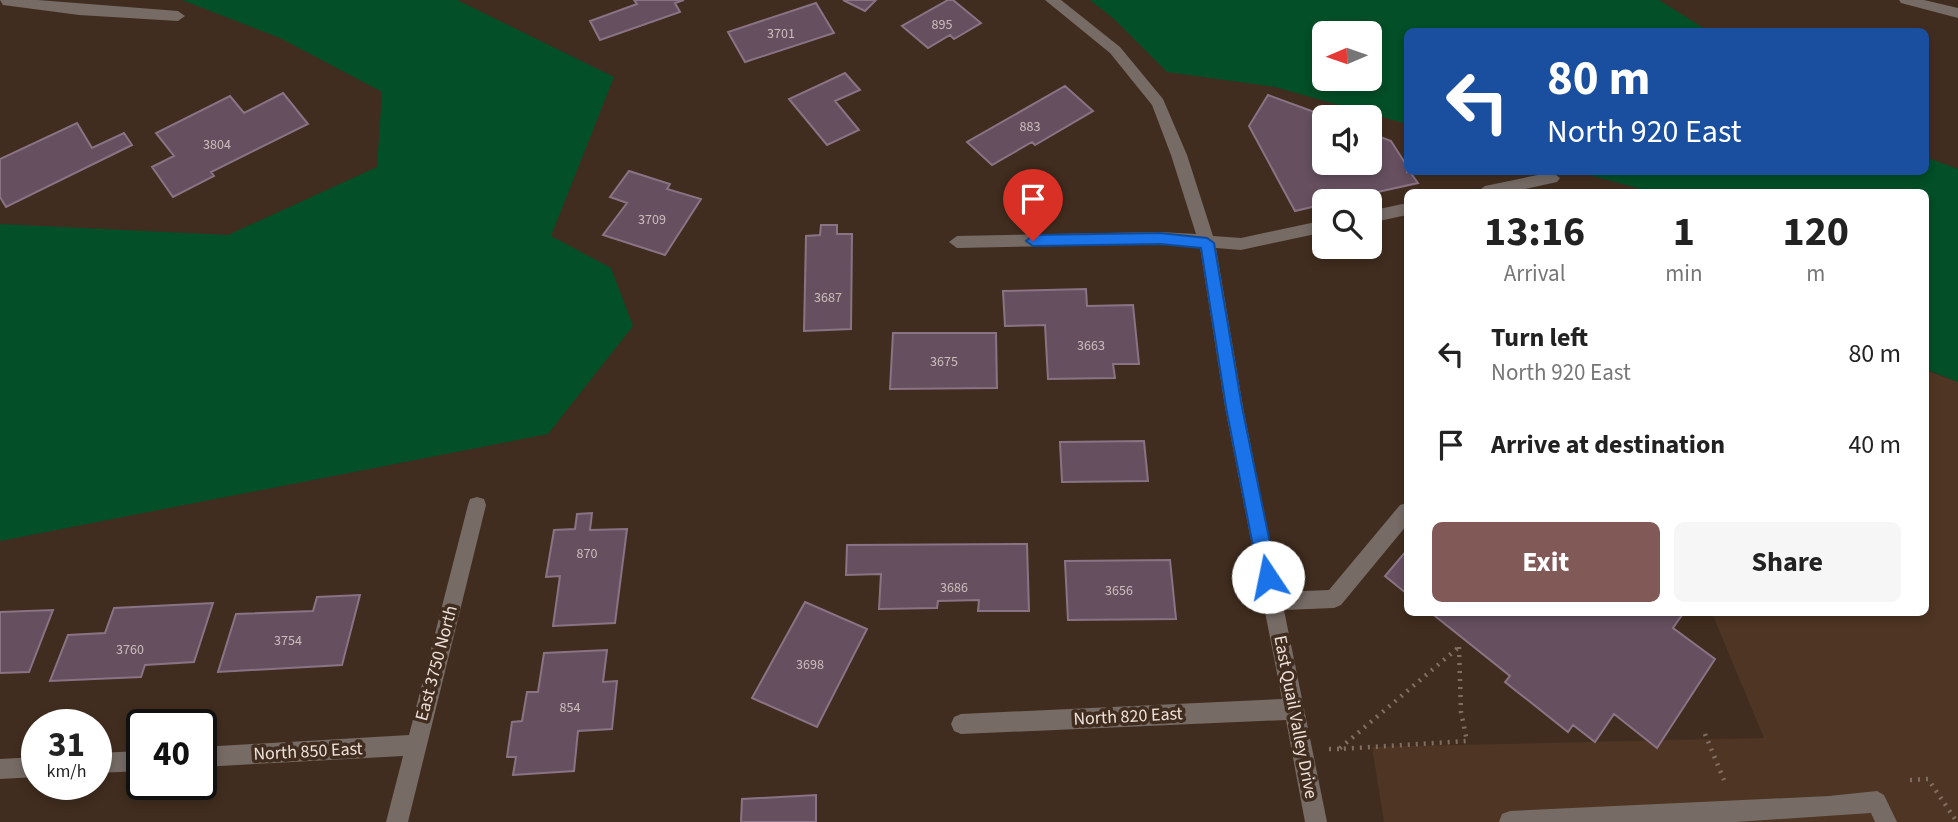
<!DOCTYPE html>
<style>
body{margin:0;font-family:"Source Sans 3",sans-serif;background:#f6f6f6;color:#222;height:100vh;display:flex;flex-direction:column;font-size:26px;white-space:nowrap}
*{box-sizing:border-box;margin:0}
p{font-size:23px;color:#767676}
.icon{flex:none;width:38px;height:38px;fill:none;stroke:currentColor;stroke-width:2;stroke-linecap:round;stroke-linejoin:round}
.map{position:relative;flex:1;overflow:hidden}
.details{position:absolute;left:1404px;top:189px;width:525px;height:427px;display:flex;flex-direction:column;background:#fff;border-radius:10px;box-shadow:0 4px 10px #0003}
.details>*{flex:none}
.banner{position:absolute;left:1404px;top:28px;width:525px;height:147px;border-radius:10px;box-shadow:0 4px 10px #0003;background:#1a4fa0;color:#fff;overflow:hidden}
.needle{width:46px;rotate:268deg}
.tools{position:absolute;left:1312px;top:21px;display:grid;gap:14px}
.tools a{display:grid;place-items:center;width:70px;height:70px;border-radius:10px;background:#fff;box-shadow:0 4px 10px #0003;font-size:35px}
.speed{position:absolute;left:21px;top:709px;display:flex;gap:14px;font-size:35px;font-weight:700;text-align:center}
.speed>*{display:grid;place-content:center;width:91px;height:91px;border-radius:50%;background:#fff;box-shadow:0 4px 10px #0003;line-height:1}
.speed small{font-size:18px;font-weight:400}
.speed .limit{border:4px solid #111;border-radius:10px;background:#fff;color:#111}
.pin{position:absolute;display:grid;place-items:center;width:60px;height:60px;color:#fff;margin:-72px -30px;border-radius:50% 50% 50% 0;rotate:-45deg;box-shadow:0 0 7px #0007}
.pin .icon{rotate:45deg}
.me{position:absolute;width:77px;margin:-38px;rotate:349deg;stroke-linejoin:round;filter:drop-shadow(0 0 5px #0008)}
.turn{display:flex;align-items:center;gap:24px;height:147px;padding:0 28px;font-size:32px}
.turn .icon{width:91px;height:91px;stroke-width:2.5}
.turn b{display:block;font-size:49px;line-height:60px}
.eta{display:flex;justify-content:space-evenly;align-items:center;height:119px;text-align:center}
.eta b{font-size:42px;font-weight:700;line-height:49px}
.primary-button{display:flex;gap:14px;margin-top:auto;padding:14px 28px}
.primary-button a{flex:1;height:80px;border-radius:10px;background:#815956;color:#fff;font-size:28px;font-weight:700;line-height:80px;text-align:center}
.primary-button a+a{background:#f6f6f6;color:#222}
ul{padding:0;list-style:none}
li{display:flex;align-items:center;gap:21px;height:91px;padding:0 28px}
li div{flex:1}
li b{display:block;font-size:26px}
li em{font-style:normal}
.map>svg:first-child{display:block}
.built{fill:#4f3523}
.green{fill:#034f27;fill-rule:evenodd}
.building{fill:#665060;stroke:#8a7384;stroke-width:2}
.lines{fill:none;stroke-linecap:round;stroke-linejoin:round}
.path{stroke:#806e62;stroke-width:4.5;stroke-dasharray:2 6;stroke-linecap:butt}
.minor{fill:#766b65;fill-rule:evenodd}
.route{fill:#1a73e8;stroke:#114b97;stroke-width:2}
.labels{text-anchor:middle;stroke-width:7;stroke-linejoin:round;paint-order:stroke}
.number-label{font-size:14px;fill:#ccbdbb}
.street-label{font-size:18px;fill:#eee1d9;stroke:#412d1f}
</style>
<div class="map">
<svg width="1958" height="822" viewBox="0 0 1958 822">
<rect width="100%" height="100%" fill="#412d1f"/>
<path class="built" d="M 1930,372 L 1958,382 L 1958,822 L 1384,822 L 1372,747 L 1764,738 L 1712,613 L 1925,612 L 1925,373 Z"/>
<path class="green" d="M 182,0 L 457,0 L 614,77 L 551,236 L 611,268 L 633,326 L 548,434 L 0,541 L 0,224 L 228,235 L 377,167 L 382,92 L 280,38 Z
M 1090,0 L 1659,0 L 1708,31 L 1407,32 L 1407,124 L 1275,87 L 1167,72 L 1114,19 ZM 1325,33 L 1370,33 L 1370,79 L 1325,79 Z
M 1925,157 L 1958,169 L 1958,382 L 1925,369 L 1925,192 L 1652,192 L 1578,172 L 1925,172 Z"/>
<path class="building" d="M 634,0 L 684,0 L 675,3 L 680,12 L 600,40 L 590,21 L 637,4 Z
M 843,0 L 876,0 L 865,11 Z
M 948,0 L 953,0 L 981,23 L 954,39 L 950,35 L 928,48 L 902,26 Z
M 816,3 L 834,33 L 745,62 L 728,32 Z
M 845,73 L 860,90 L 835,101 L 859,130 L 827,145 L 789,99 Z
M 1065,86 L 1093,111 L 1035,145 L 1032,142 L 992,165 L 967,142 Z
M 283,93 L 308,124 L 211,172 L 214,176 L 173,197 L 152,167 L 174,156 L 156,133 L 230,96 L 244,113 Z
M 1268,95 L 1328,117 L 1325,117 L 1325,163 L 1370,163 L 1370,133 L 1391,141 L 1407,166 L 1407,172 L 1410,172 L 1418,183 L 1337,201 L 1325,201 L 1325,204 L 1295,211 L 1249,126 Z
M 77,123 L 92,148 L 124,133 L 132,145 L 6,207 L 0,197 L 0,159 Z
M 629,171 L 670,184 L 667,189 L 701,199 L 665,255 L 603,235 L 627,203 L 610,197 Z
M 821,225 L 837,225 L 837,234 L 852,234 L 851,329 L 804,331 L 806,236 L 820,235 Z
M 1086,289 L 1087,306 L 1133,305 L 1139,364 L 1113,364 L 1115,378 L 1048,379 L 1045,325 L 1005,326 L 1003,291 Z
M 893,333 L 996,333 L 997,388 L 890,389 Z
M 1144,441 L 1148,481 L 1062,482 L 1060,442 Z
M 592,513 L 590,530 L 627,529 L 615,623 L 553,626 L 560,576 L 546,577 L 554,530 L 575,529 L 577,514 Z
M 1027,544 L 1029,611 L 978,611 L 979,600 L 938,601 L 937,608 L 879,609 L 881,574 L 846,575 L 847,545 Z
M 1407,550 L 1407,594 L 1385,576 Z
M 1170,560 L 1176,619 L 1068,620 L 1065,561 Z
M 360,595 L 342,665 L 218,672 L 236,614 L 313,611 L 317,597 Z
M 805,602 L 867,629 L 817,727 L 752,698 Z
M 213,603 L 194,662 L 145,665 L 141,677 L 50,681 L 68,635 L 105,633 L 114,608 Z
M 53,610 L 29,672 L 0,673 L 0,612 Z
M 1430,612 L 1684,612 L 1673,628 L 1715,659 L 1657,748 L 1614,714 L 1595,742 L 1573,725 L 1568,732 L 1505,682 L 1510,676 Z
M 607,650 L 603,682 L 617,681 L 612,729 L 578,731 L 574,771 L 513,775 L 516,757 L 507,757 L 512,722 L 522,721 L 527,692 L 538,692 L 544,653 Z
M 816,795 L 816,822 L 741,822 L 742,799 Z"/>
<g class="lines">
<path class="path" d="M 1459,647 L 1461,712 L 1467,741 L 1339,749 Z
M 1705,734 L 1724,780
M 1329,749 L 1339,749
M 1910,780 L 1928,779 L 1957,822"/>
<path class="minor" d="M 0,0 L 38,0 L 178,11 L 185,16 L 178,21 L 79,15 L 3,5 Z
M 1045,0 L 1061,0 L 1120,47 L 1163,99 L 1187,155 L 1213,236 L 1241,238 L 1325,220 L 1325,232 L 1241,250 L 1216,248 L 1243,407 L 1280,592 L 1329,590 L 1400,505 L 1407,503 L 1407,525 L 1341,605 L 1334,608 L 1284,610 L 1327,822 L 1305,822 L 1286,720 L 961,734 L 954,731 L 951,724 L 954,717 L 961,714 L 1282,699 L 1225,407 L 1200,247 L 1160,244 L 957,248 L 949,242 L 957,236 L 1160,232 L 1196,234 L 1171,155 L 1152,105 L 1110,53 Z
M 1899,0 L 1924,0 L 1958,8 L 1958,18 L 1901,3 Z
M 1552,172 L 1560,178 L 1557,182 L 1511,192 L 1477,192 L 1485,186 Z
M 1407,203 L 1407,215 L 1370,223 L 1370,211 Z
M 477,497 L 484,499 L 486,505 L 408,822 L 386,822 L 403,756 L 201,767 L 201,747 L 409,735 L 468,505 L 470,499 Z
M 142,751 L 142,771 L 96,773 L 96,753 Z
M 37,757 L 37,777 L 0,779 L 0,759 Z
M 1877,791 L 1884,795 L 1897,822 L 1875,822 L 1871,813 L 1736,822 L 1499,822 L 1502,814 L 1510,811 L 1829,796 Z"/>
</g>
<path class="route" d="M 1160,233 L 1207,238 L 1214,243 L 1242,407 L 1277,577 L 1274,583 L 1268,585 L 1262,583 L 1259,577 L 1226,407 L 1201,248 L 1160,244 L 1033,246 L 1026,241 L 1033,235 Z"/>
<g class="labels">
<g class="number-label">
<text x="942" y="29">895</text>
<text x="781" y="38">3701</text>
<text x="1030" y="131">883</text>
<text x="217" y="149">3804</text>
<text x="652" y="224">3709</text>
<text x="828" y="302">3687</text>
<text x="1091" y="350">3663</text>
<text x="944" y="366">3675</text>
<text x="587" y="558">870</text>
<text x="954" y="592">3686</text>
<text x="1119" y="595">3656</text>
<text x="288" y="645">3754</text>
<text x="130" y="654">3760</text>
<text x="810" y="669">3698</text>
<text x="570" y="712">854</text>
</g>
<g class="street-label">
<text transform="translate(436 663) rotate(-75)" y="6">East 3750 North</text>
<text transform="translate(1128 716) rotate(-3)" y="6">North 820 East</text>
<text transform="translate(1296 717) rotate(79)" y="6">East Quail Valley Drive</text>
<text transform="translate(308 751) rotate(-3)" y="6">North 850 East</text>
</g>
</g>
</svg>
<div class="tools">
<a><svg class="needle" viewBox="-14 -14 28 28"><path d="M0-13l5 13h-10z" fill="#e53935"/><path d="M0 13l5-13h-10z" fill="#767676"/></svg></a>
<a><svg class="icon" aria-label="sound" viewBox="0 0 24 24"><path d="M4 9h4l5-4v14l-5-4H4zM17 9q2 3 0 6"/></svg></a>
<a><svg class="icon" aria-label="search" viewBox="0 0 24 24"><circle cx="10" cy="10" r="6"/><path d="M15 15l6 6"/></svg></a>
</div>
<div class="speed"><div>31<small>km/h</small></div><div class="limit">40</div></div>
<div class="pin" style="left:1033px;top:241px;background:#d93025"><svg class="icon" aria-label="arrive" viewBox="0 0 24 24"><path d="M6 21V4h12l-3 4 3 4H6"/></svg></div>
<svg class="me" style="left:1268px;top:577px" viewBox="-20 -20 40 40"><circle r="19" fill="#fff"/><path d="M0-13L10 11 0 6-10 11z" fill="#1a73e8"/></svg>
<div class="banner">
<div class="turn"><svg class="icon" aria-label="left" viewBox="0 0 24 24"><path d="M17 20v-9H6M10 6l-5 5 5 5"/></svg><div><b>80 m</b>North 920 East</div></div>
</div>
<section class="details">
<div class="eta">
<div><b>13:16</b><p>Arrival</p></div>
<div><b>1</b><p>min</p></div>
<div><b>120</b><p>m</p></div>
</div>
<ul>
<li><svg class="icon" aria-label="left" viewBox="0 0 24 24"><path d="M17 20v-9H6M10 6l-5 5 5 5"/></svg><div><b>Turn left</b><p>North 920 East</p></div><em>80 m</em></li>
<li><svg class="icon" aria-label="arrive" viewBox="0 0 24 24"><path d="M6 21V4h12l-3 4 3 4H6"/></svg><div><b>Arrive at destination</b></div><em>40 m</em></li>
</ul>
<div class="primary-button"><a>Exit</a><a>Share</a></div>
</section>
</div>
